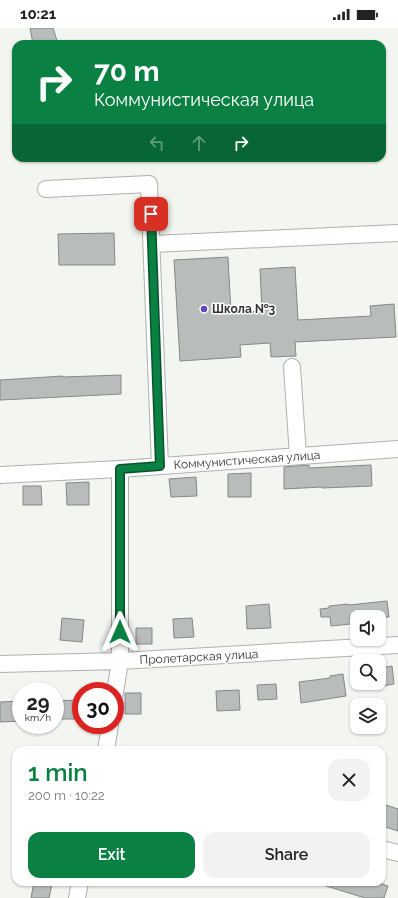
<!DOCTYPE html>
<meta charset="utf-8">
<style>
body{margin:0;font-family:Raleway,sans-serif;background:#f2f2f2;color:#222;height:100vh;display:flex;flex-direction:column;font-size:15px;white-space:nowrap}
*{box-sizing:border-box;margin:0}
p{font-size:13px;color:#767676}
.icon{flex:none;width:22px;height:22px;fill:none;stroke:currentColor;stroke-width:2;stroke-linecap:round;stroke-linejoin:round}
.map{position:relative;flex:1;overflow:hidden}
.details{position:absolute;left:12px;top:718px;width:374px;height:140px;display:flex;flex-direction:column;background:#fff;border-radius:12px;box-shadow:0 1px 3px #0004}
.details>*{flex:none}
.top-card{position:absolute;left:12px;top:12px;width:374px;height:122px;border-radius:12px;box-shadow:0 1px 3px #0004;background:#0b8043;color:#fff;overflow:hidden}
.buttons{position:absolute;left:350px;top:582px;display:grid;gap:8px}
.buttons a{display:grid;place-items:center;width:36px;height:36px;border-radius:8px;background:#fff;box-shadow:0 1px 3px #0004;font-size:20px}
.speed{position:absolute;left:12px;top:654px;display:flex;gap:8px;font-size:20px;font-weight:700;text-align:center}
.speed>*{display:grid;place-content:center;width:52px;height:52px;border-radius:50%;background:#fff;box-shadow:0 1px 3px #0004;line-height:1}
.speed small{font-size:10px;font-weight:400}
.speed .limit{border:6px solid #d22;background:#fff;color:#111}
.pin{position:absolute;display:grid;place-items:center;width:34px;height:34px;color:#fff;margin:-17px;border-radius:8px;box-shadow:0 2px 6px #0006}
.me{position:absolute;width:44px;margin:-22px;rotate:0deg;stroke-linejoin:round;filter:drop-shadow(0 0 3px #0008)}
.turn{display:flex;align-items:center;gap:14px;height:84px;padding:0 16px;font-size:18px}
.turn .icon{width:52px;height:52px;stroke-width:2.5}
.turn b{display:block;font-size:28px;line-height:34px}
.lanes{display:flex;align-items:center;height:38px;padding:0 16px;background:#0003;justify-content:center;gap:20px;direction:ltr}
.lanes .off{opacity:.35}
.round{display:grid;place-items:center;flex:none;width:42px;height:42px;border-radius:12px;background:#f2f2f2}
.headline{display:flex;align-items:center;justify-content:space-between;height:68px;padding:0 16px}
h1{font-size:24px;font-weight:600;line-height:30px;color:#0b8043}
.primary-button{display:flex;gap:8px;margin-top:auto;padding:8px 16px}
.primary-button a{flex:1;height:46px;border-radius:12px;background:#0b8043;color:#fff;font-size:16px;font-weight:600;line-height:46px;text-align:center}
.primary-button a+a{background:#f2f2f2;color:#222}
.status{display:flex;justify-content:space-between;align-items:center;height:28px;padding:0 20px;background:#fff;direction:ltr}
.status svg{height:11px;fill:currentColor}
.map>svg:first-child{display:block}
.building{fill:#b8bcba;stroke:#848987}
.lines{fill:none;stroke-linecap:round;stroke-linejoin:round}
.minor-casing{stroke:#aeb1ad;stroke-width:18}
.minor{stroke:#fff;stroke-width:16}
.route-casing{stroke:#07532c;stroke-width:10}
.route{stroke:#0b8043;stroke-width:7}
.poi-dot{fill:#6646bf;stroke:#fff;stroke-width:1.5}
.labels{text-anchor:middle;stroke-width:3;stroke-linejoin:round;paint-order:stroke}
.poi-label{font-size:12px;font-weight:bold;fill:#333432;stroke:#fff;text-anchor:start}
.street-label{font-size:12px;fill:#333432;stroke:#fff}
</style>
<div class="status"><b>10:21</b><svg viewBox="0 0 49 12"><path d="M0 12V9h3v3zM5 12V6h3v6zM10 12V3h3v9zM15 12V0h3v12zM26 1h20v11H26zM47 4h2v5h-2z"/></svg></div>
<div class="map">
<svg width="398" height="870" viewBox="0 0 398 870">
<rect width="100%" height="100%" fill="#f3f5f1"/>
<path class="building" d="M 30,0 L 53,0 L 58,16 L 33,16 Z
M 114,205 L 115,237 L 59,237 L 58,206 Z
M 228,229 L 231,285 L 262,283 L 260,241 L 295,239 L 298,292 L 371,288 L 370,278 L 394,276 L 396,309 L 295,314 L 296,328 L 271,329 L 270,315 L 240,317 L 241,329 L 180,333 L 174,232 Z
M 121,347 L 121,366 L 0,372 L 0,352 L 63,348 L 63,349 Z
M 309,437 L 309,440 L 371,437 L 372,458 L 322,460 L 322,459 L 284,461 L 284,439 Z
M 251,445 L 251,469 L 228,469 L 228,446 Z
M 196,449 L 197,468 L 171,469 L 169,451 Z
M 89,454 L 89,477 L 67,477 L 66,455 Z
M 23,458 L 41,458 L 42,477 L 23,477 Z
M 387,573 L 389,589 L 350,589 L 351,596 L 331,598 L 330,589 L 321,589 L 320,581 L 329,580 L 329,578 L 348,576 L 349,577 Z
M 269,576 L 271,600 L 247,601 L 246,578 Z
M 62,590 L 84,592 L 82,614 L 60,612 Z
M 192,590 L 194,609 L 174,610 L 173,591 Z
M 136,600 L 152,600 L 152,616 L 136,616 Z
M 392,638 L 394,656 L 383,658 L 381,640 Z
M 343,646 L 346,668 L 301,675 L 299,654 L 330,650 L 330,648 Z
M 276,656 L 277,671 L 258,672 L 257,657 Z
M 239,662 L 240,682 L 217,683 L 216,663 Z
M 125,665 L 141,665 L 141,686 L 125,686 Z
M 77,672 L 78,691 L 58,691 L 57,673 Z
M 21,673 L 21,693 L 0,694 L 0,674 Z
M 386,777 L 398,781 L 398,803 L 382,798 L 382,789 Z
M 34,854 L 52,856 L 49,870 L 31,870 Z
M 323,854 L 376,854 L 388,858 L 384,870 L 365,870 L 323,857 Z"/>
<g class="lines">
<defs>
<path id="minor" d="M 46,161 L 149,156 L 160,438
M 152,216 L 398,205
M 292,339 L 298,428
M 0,447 L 120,441 L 398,421
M 0,636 L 120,633 L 398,617
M 115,665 L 120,633 L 120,441
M 106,722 L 110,697
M 382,821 L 398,825
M 77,870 L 80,854"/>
</defs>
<use href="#minor" class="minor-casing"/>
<use href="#minor" class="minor"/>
</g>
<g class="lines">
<defs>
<path id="route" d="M 120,604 L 120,441 L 160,438 L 151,186"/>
</defs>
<use href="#route" class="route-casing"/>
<use href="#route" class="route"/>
</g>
<circle class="poi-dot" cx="204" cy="281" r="4"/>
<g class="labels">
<g class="poi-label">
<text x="212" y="285">Школа №3</text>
</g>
<g class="street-label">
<text transform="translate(247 432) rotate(-4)" y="4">Коммунистическая улица</text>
<text transform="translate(199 629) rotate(-3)" y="4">Пролетарская улица</text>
</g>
</g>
</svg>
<div class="buttons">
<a><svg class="icon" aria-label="sound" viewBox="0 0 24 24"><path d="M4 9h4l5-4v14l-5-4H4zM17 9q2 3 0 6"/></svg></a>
<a><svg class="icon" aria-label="search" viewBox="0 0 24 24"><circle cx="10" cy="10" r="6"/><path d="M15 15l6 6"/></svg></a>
<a><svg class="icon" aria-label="layers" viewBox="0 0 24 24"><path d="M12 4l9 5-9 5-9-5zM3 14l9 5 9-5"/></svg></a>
</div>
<div class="speed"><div>29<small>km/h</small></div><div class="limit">30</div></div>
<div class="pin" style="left:151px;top:186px;background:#d93025"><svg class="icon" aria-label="arrive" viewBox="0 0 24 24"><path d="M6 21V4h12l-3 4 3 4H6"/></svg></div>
<svg class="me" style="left:120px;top:604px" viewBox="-20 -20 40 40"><path d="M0-17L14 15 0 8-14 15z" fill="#0b8043" stroke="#fff" stroke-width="4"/></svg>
<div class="top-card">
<div class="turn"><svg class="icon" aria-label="right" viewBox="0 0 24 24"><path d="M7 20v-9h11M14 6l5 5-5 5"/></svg><div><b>70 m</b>Коммунистическая улица</div></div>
<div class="lanes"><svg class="icon off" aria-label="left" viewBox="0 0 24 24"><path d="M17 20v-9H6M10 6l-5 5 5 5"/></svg><svg class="icon off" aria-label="ahead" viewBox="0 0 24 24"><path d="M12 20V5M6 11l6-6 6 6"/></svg><svg class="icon" aria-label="right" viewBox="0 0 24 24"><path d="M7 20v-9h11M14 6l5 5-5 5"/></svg></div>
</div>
<section class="details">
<div class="headline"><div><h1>1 min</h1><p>200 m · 10:22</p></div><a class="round"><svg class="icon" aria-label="close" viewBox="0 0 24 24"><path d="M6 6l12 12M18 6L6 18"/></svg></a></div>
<div class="primary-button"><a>Exit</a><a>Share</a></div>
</section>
</div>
